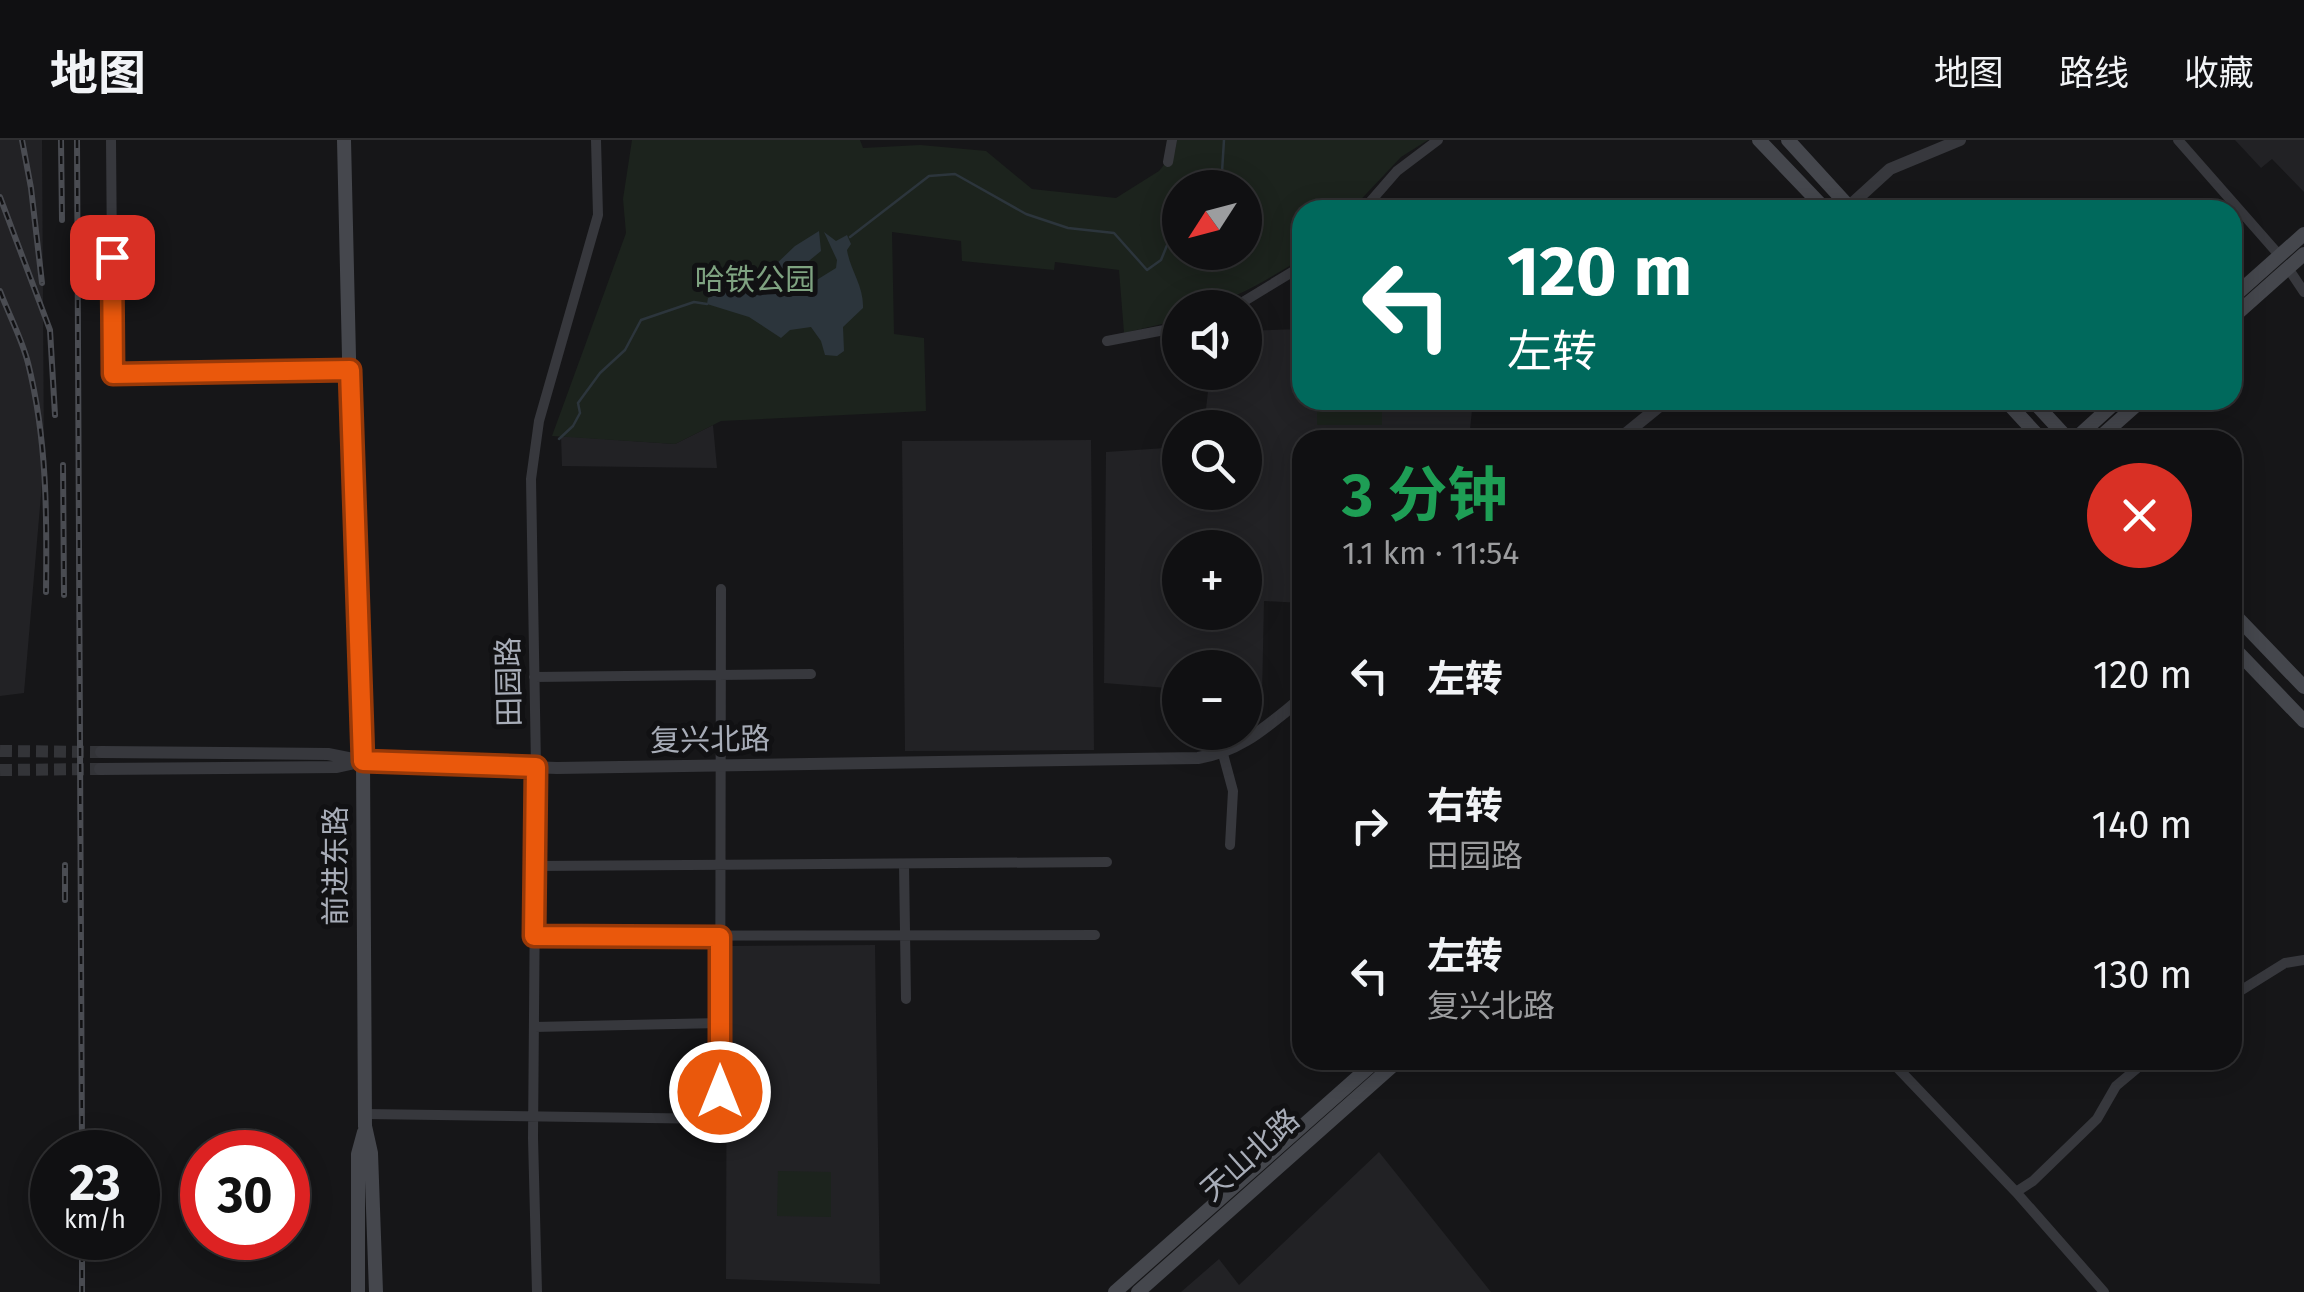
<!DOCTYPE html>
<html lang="zh">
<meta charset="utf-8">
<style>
body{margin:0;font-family:"Fira Sans","Noto Sans SC",sans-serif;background:#1e1e20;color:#f1f3f6;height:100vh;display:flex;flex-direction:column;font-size:38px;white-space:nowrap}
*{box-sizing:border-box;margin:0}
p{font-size:32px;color:#9c9d9f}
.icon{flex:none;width:55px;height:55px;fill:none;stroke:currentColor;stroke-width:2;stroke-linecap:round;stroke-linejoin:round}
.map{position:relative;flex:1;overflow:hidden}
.drawer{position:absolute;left:1292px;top:290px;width:950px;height:640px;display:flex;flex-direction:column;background:#101012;border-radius:30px;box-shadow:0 5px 25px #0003,0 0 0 2px #303032}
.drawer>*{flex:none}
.banner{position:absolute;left:1292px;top:60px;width:950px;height:210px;border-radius:30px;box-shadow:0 5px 25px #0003,0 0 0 2px #303032;background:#00695c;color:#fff;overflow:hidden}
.needle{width:65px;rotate:234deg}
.buttons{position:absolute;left:1162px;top:30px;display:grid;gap:20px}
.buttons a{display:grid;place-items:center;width:100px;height:100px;border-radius:50%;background:#101012;box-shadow:0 5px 25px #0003,0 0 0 2px #303032;font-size:50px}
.speed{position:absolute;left:30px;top:990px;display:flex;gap:20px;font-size:50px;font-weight:700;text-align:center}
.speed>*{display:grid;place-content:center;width:130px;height:130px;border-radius:50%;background:#101012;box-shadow:0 5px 25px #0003,0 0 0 2px #303032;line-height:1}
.speed small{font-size:25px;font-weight:400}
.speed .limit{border:15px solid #d22;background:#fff;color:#111}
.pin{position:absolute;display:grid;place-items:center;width:85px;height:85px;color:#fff;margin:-42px;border-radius:20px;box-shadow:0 5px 15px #0006}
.me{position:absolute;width:110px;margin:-55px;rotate:0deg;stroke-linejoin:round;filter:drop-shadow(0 0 8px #0008)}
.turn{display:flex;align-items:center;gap:35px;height:210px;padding:0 50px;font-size:45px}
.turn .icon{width:130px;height:130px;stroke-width:2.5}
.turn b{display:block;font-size:70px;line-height:85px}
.round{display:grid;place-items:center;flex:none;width:105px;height:105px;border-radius:52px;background:#1e1e20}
.overview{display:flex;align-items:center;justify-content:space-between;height:170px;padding:0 50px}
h1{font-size:60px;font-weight:700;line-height:75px;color:#1e9e55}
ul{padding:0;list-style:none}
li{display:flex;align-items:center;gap:30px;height:150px;padding:0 50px}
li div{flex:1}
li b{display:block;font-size:38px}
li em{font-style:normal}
header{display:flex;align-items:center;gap:60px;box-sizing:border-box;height:140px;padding:0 50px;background:#101012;border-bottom:2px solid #303032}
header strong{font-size:48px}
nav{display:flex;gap:55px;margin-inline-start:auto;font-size:35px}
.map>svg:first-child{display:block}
.built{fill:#222225;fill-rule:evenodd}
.green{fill:#1c231d;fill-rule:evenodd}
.water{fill:#2c353c}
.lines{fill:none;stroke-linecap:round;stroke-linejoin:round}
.stream{stroke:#2c353c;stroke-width:2.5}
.tertiary-tunnel{stroke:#333438;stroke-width:12;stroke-dasharray:12 6;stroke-linecap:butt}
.minor{stroke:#37383d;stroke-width:10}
.tertiary{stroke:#37383d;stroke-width:12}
.secondary{stroke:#45474d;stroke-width:14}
.rail-casing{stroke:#4a4c52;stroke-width:6}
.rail{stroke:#111113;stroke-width:2.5;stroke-dasharray:8;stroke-linecap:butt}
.route-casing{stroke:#983908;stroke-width:25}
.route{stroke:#ea580c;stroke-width:18}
.labels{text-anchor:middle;stroke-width:10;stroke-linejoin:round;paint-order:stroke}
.park-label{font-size:30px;fill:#7fa381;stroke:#111113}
.street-label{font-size:30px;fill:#a8adb8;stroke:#111113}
</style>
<header>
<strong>地图</strong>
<nav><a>地图</a><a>路线</a><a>收藏</a></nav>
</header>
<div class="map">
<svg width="2304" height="1152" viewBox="0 0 2304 1152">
<rect width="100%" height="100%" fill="#161618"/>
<path class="built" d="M 0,0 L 42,0 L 44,320 L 24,553 L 0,556 Z
M 2235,0 L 2304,0 L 2304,52 L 2272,19 L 2261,28 Z
M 1302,189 L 1302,260 L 1473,260 L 1469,300 L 1302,300 L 1302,463 L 1264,461 L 1262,556 L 1245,554 L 1245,528 L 1180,528 L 1180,549 L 1104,543 L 1106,312 L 1180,307 L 1180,352 L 1245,352 L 1245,288 L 1204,287 L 1210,233 L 1245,232 L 1245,191 ZM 1180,408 L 1245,408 L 1245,472 L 1180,472 Z
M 713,285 L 717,328 L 562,326 L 561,296 L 675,304 Z
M 1091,300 L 1094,610 L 905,611 L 902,301 Z
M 875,805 L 880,1144 L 726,1139 L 727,806 Z
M 1379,1012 L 1491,1152 L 1181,1152 L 1219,1119 L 1239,1145 Z"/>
<path class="green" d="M 632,0 L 860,0 L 863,8 L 920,5 L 986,11 L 1032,49 L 1116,58 L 1159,31 L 1175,11 L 1177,0 L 1428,0 L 1401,17 L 1351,70 L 1302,70 L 1302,117 L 1296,122 C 1257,145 1226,167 1180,168 L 1180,179 L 1175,181 L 1124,193 L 1119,130 L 1055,122 L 1054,130 L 962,121 L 961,101 L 892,92 L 894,194 L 924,198 L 926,271 L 721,281 L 675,304 L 552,296 L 626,93 L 623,59 ZM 1180,48 L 1245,48 L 1245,112 L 1180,112 Z
M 1317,260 L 1382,260 L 1382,285 L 1317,285 Z
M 778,1031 L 831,1032 L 831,1077 L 777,1076 Z"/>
<path class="water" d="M 819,91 L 821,111 L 799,129 L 800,141 L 807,146 L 836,128 L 837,120 L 824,92 L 836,101 L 847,95 L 851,104 L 847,110 C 850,130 864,146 863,168 L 843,187 L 844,211 L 837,216 L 825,215 L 821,201 L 811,187 L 790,190 L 781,198 L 749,177 L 707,164 L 708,158 L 745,143 L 761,129 L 773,127 L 795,106 Z"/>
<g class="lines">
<path class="stream" d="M 1221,48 L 1224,0
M 850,97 L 929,36 L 955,34 L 1026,74 L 1068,88 L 1114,93 L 1147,130 L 1161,120 L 1170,98 L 1180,96
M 559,299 L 573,286 L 580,273 L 578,263 L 600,233 L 625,210 L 641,180 L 694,162 L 707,164"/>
<path class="tertiary-tunnel" d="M 0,611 L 101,612
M 0,630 L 100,629"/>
<path class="minor" d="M 111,0 L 113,234 L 350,230
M 2178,0 L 2280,116
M 1168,22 L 1172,0
M 1363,70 L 1397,31 L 1438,0
M 2288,128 L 2304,152
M 1233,168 L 1302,126
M 1107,201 L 1180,187
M 534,537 L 811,534
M 1223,614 L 1233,651 L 1230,705
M 904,724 L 906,859
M 535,726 L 1107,722
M 534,796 L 1095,795
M 2232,856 L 2285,823 L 2304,820
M 534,887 L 720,883
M 1890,920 L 2016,1052 L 2104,1152
M 365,974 L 720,979 L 721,449
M 2016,1052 L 2033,1041 L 2097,979 L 2116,946 L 2147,920
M 537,1152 L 533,998 L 536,627 L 531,339 L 539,281 L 598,75 L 596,0"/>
<path class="tertiary" d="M 1845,70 L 1890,29 L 1960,0
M 1618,300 L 1667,260
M 101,612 L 328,614 L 363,621 L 557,628 L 1198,618 C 1242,611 1268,585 1302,558
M 100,629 L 337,627 L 355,623"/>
<path class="secondary" d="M 344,0 L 353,391 L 363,621 L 365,986 L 371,1013 L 376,1152
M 1759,0 L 1826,70
M 1788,0 L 1852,70
M 2232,158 L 2304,94
M 2232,178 L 2304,114
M 2005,260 L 2042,300
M 2032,260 L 2069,300
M 2074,300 L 2118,260
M 2097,300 L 2142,260
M 2232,472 L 2304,547
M 2232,506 L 2304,581
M 358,1152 L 358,1014 L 364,992
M 1115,1152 L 1377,920
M 1138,1152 L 1399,920"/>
<defs>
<path id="rail" d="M 22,0 L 31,48 L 42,143
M 61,0 L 62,80
M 77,0 L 82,1012
M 0,57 L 50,190 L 55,275
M 0,151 C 9,175 22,199 28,223 C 47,299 47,374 46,452
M 63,325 L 64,455
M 65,760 L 65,725
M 82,1098 L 82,1152"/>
</defs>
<use href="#rail" class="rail-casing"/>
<use href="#rail" class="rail"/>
</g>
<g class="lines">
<defs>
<path id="route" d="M 112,117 L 113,234 L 350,230 L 363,621 L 536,627 L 534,796 L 720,797 L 720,952"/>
</defs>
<use href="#route" class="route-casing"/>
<use href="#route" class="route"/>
</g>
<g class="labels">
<g class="park-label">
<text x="755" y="150">哈铁公园</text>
</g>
<g class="street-label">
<text transform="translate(509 542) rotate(-91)" y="10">田园路</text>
<text transform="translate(710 600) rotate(-1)" y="10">复兴北路</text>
<text transform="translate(336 726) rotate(-90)" y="10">前进东路</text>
<text transform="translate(1250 1015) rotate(-42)" y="10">天山北路</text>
</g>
</g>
</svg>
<div class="buttons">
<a><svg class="needle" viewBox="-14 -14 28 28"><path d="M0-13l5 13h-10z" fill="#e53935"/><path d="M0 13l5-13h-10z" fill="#9c9d9f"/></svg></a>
<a><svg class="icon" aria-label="sound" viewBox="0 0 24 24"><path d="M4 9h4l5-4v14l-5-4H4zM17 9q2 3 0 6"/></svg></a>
<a><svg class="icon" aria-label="search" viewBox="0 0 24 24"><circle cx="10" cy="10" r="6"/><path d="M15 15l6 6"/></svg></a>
<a>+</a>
<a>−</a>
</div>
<div class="speed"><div>23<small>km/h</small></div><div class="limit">30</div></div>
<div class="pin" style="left:112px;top:117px;background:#d93025"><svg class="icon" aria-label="arrive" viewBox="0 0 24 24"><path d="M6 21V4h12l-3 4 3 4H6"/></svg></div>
<svg class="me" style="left:720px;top:952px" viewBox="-20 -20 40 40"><circle r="17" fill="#ea580c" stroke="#fff" stroke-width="3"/><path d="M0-11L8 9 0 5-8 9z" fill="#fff"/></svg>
<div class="banner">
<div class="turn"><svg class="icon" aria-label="left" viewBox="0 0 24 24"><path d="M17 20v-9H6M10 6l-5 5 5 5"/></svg><div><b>120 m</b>左转</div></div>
</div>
<section class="drawer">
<div class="overview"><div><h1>3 分钟</h1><p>1.1 km · 11:54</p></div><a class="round" style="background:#d93025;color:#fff"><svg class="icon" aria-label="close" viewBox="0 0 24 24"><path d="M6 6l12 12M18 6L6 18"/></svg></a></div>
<ul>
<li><svg class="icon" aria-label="left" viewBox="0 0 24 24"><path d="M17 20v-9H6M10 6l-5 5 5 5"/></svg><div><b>左转</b></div><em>120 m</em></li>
<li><svg class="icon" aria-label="right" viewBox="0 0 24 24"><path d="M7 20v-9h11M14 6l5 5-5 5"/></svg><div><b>右转</b><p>田园路</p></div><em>140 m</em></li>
<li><svg class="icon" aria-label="left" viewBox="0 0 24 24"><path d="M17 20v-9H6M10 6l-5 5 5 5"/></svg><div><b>左转</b><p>复兴北路</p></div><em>130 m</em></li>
</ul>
</section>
</div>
